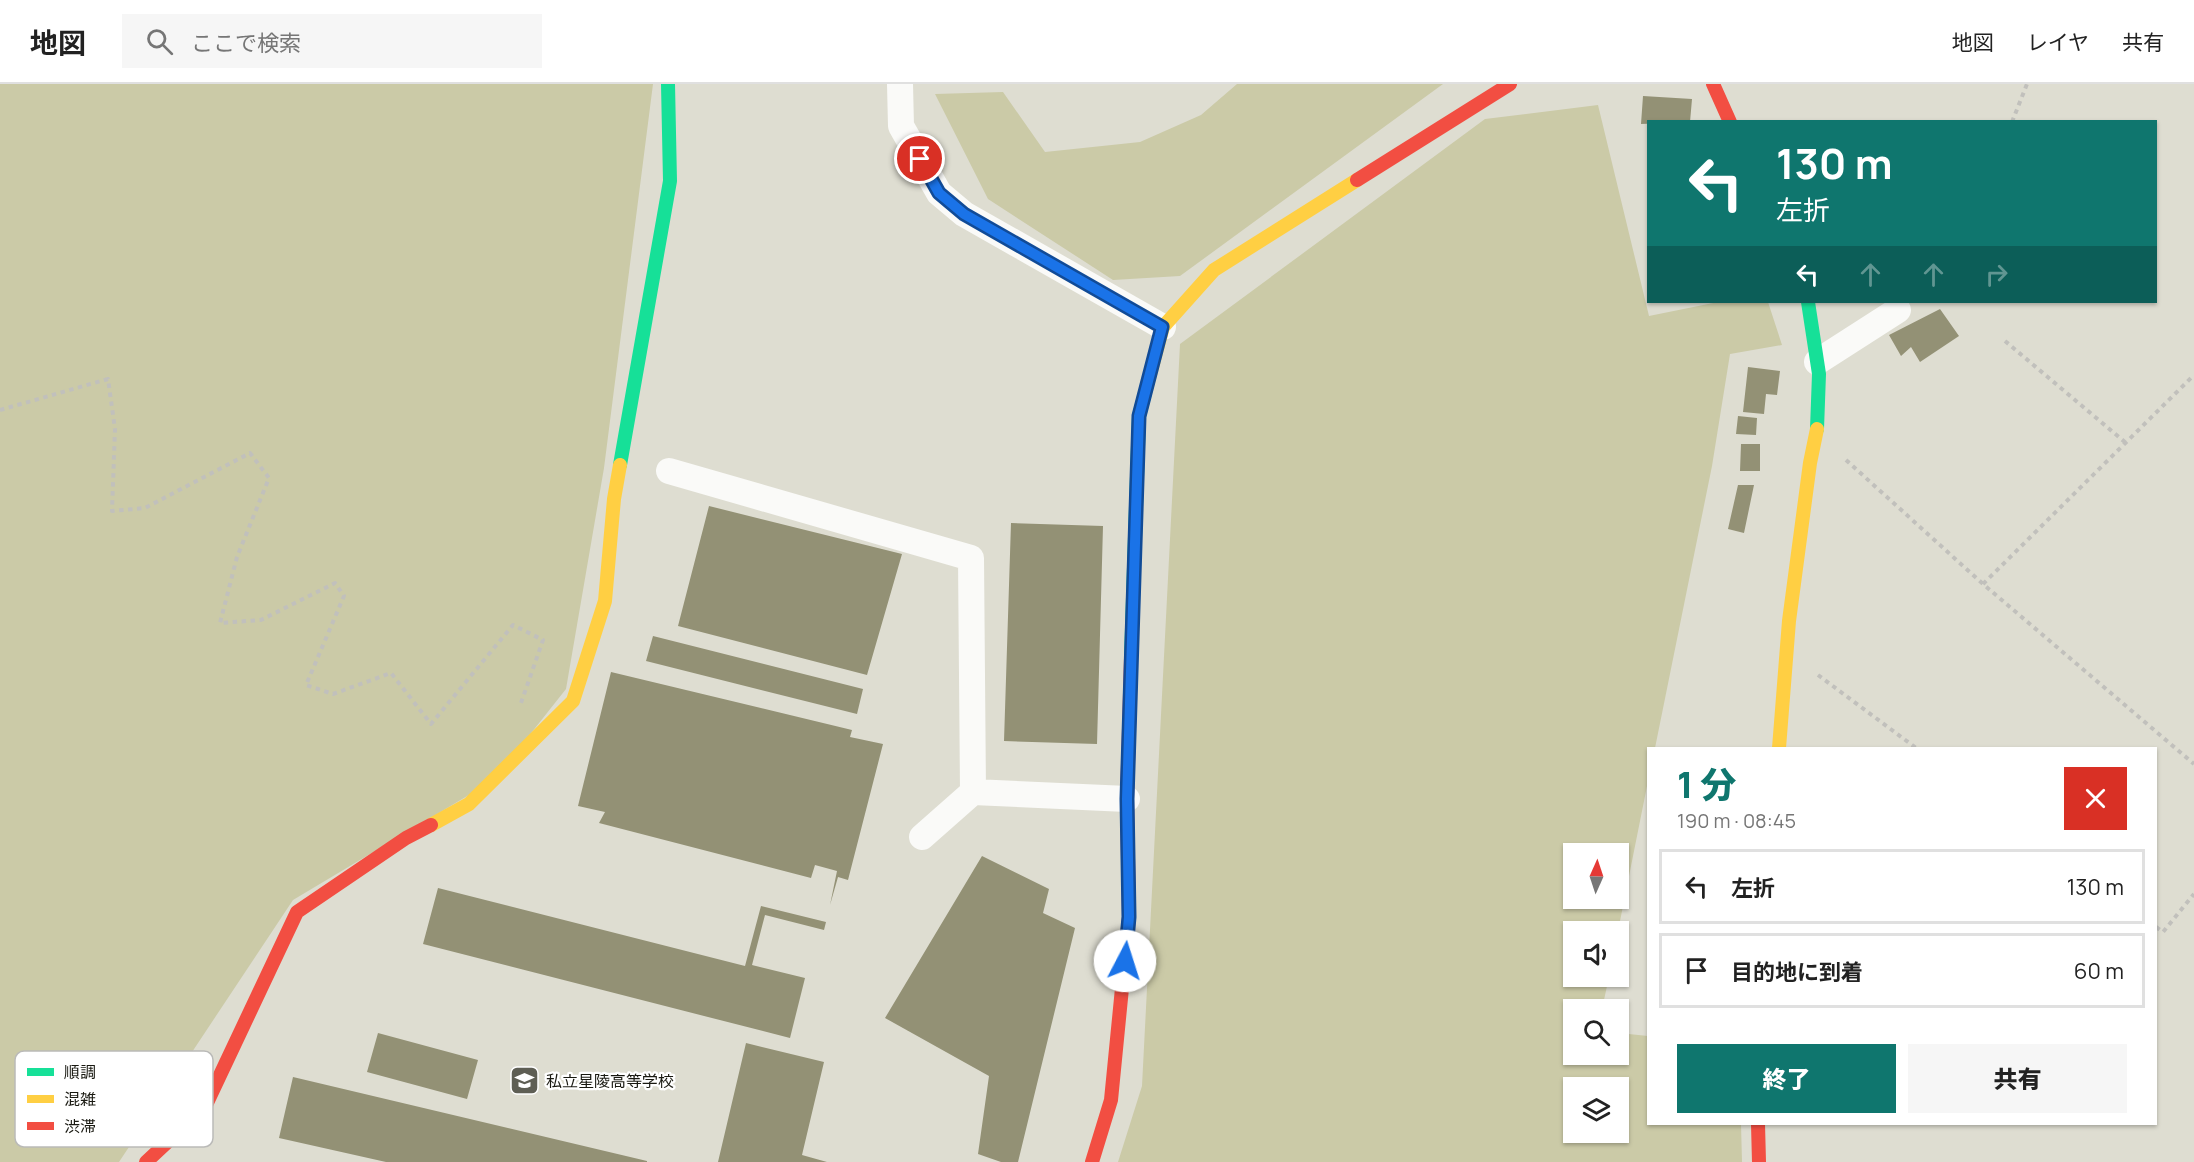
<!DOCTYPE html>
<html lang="ja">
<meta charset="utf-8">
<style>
body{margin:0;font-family:Manrope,"Noto Sans JP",sans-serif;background:#f6f6f6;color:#222;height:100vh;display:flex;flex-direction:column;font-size:22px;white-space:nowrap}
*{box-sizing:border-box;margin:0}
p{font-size:20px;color:#767676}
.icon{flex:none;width:33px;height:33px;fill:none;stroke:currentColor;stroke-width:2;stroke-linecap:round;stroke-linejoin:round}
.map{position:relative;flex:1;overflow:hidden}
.side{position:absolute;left:1647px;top:663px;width:510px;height:378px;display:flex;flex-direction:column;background:#fff;border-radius:0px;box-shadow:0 2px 4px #0004}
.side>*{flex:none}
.guide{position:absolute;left:1647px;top:36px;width:510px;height:183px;border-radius:0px;box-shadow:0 2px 4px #0004;background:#0f766e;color:#fff;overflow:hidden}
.needle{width:39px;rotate:3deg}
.controls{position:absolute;left:1563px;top:759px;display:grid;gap:12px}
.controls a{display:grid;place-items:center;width:66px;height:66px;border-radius:0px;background:#fff;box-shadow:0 2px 4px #0004;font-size:30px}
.pin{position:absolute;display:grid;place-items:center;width:51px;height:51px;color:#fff;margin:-26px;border:3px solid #fff;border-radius:50%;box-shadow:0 2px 6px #0007}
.me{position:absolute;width:66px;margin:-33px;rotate:5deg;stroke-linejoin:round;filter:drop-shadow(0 0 4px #0008)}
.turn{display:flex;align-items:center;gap:21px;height:126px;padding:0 30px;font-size:27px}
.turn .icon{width:78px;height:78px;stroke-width:2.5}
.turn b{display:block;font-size:42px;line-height:51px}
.lanes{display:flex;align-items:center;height:57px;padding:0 30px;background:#0003;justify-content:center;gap:30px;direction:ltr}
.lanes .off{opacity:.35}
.round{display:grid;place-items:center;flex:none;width:63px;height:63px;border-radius:0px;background:#f6f6f6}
.head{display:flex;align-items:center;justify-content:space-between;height:102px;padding:0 30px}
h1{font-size:36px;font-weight:800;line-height:45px;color:#0f766e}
.button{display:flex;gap:12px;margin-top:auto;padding:12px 30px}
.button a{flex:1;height:69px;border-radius:0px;background:#0f766e;color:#fff;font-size:24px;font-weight:800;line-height:69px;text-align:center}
.button a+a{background:#f6f6f6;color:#222}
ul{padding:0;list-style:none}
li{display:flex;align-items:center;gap:18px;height:75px;margin:0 12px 9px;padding:0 18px;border:3px solid #e0e0e0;border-radius:0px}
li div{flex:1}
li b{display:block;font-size:22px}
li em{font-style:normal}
header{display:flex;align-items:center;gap:36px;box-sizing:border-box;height:84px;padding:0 30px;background:#fff;border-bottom:2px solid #e0e0e0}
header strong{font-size:28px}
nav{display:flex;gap:33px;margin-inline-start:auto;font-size:21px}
.search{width:420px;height:54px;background:#f6f6f6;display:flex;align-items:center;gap:15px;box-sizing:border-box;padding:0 21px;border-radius:0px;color:#767676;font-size:22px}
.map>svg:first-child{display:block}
.green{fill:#cbcaa7;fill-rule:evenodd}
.building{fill:#939175}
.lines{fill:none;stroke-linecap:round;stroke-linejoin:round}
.path{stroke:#c1c0bc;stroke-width:4;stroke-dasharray:4.5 4.5;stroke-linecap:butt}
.street{stroke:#fafaf8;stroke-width:26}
.fast{stroke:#16e098;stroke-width:14}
.slow{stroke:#ffcf43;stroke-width:14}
.jam{stroke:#f24e42;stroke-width:14}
.route-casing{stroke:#114b97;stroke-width:15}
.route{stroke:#1a73e8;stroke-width:10}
.labels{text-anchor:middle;stroke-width:4.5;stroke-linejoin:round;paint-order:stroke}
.poi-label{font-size:16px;fill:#191911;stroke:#fff;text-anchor:start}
.key{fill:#fff;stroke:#babab8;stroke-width:1.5}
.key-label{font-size:16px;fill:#191911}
</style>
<header>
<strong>地図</strong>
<div class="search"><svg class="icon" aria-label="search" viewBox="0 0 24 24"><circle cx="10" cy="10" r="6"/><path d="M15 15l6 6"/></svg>ここで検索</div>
<nav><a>地図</a><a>レイヤ</a><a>共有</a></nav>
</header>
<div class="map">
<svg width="2194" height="1078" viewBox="0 0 2194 1078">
<rect width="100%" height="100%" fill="#deddd1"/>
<path class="green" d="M 0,0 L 653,0 L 604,384 L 566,605 L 494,696 L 293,816 L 119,1078 L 0,1078 Z
M 1237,0 L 1443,0 L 1180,192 L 1113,196 L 988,115 L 935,10 L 1003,8 L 1045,68 L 1140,58 L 1201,31 Z
M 1598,21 L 1649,232 L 1718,218 L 1768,218 L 1782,261 L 1730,270 L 1712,382 L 1655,664 L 1648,664 L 1648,697 L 1618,847 L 1574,848 L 1574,892 L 1609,893 L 1602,925 L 1574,926 L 1574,970 L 1618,970 L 1619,949 L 1648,952 L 1648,1040 L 1741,1040 L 1742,1078 L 1118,1078 L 1142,1002 L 1180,260 L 1485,35 ZM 1574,770 L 1618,770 L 1618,814 L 1574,814 ZM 1574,1004 L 1618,1004 L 1618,1048 L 1574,1048 Z"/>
<path class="building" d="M 1643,12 L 1692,15 L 1690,38 L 1641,40 Z
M 1940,225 L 1959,252 L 1920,278 L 1911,263 L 1901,272 L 1889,251 Z
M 1748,283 L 1780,287 L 1777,311 L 1766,310 L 1764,330 L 1743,328 Z
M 1738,332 L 1757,334 L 1756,351 L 1736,350 Z
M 1741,360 L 1760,360 L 1760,387 L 1740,387 Z
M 1738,401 L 1754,401 L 1744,449 L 1728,445 Z
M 709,422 L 902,470 L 867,591 L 678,542 Z
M 1011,439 L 1103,442 L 1097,660 L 1004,657 Z
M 653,552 L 863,605 L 857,630 L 646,577 Z
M 611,588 L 852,646 L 850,653 L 883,660 L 848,796 L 838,793 L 830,821 L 837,787 L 815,781 L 811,794 L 599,739 L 605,728 L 578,722 Z
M 982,772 L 1049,805 L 1043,829 L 1075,844 L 1018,1078 L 1001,1078 L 978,1070 L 989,992 L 885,934 Z
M 438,804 L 745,882 L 761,822 L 826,838 L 824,846 L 765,831 L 752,881 L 805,894 L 790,954 L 423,860 Z
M 378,949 L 478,976 L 467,1015 L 367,988 Z
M 746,959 L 824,978 L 802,1071 L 827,1078 L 718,1078 Z
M 293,993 L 647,1077 L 647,1078 L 386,1078 L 279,1054 Z"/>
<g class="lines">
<path class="path" d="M 2012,38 L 2027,0
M 2005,257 L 2126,359
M 0,326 L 108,295 L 115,345 L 112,427 L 145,424 L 250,369 L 269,394 L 237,473 L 220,539 L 261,536 L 335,499 L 344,512 L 306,601 L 333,610 L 391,589 L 431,640 L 513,541 L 543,556 L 521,619
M 1846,376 L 1983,500 L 2194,680
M 1983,500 L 2194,291
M 1818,591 L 1916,664
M 2156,843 L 2163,848 L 2194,810"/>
<path class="street" d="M 900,0 L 901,42 L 939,109 L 964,130 L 1163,243
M 1817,278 L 1898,226
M 669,387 L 971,474 L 973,708 L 1127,715
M 922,753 L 973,708"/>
<path class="fast" d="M 1808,218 L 1819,290 L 1817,345
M 620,381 L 670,97 L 668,0
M 1131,574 L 1139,332 L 1145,309"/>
<path class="slow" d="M 1145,309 L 1163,243 L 1214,186 L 1357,96
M 1779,664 L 1789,537 L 1810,379 L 1817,345
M 431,741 L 469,720 L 573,617 L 605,517 L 614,415 L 620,381"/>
<path class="jam" d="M 1713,0 L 1730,38
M 1357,96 L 1510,0
M 1758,1040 L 1759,1078
M 146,1078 L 205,1023 L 297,828 L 406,754 L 431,741
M 1092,1078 L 1111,1016 L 1129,833 L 1127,715 L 1131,574"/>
</g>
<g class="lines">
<defs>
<path id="route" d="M 920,75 L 939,109 L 964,130 L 1162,243 L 1139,332 L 1127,715 L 1129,833 L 1125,877"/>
</defs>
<use href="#route" class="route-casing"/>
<use href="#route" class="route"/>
</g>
<defs>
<symbol id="school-square" viewBox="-11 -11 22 22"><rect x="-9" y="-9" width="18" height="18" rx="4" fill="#5e5e54" stroke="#fff"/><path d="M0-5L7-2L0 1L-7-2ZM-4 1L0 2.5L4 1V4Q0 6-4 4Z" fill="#fff"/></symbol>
</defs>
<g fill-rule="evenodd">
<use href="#school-square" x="508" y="980" width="33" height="33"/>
</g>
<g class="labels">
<g class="poi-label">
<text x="546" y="1003">私立星陵高等学校</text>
</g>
</g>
<rect x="15" y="967" width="198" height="96" rx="9" class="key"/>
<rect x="27" y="984" width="27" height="8" fill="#16e098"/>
<rect x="27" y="1011" width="27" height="8" fill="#ffcf43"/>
<rect x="27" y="1038" width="27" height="8" fill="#f24e42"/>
<g class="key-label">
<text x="64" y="994">順調</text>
<text x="64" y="1021">混雑</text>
<text x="64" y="1048">渋滞</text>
</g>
</svg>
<div class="controls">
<a><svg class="needle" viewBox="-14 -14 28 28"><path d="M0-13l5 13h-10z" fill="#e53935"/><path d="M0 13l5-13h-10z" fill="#767676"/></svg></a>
<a><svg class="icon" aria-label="sound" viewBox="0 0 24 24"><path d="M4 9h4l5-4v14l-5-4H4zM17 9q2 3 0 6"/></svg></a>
<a><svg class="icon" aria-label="search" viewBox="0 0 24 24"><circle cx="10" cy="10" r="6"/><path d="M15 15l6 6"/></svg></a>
<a><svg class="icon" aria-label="layers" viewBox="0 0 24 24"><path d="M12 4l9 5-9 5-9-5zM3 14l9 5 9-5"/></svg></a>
</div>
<div class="pin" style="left:920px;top:75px;background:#d93025"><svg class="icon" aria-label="arrive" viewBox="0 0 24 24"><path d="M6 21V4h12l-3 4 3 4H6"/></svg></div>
<svg class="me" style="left:1125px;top:877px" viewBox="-20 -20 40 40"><circle r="19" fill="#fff"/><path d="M0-13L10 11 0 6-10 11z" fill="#1a73e8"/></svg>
<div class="guide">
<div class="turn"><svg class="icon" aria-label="left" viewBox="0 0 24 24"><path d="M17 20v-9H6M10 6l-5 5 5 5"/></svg><div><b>130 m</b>左折</div></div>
<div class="lanes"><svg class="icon" aria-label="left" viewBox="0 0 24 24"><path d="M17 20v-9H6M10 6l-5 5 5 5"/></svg><svg class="icon off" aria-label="ahead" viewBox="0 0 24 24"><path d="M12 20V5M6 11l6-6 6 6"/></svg><svg class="icon off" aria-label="ahead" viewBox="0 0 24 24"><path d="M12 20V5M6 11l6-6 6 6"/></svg><svg class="icon off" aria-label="right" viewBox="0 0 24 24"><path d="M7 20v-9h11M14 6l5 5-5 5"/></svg></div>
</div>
<section class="side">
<div class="head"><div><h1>1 分</h1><p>190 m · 08:45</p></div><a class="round" style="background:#d93025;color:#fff"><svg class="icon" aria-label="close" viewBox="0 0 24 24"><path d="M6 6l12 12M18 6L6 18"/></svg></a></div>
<ul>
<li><svg class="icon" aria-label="left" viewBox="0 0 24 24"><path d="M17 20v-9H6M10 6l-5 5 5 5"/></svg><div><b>左折</b></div><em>130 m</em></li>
<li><svg class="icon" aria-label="arrive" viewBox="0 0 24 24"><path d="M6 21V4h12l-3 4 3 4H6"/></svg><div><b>目的地に到着</b></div><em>60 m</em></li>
</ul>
<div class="button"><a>終了</a><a>共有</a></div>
</section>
</div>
